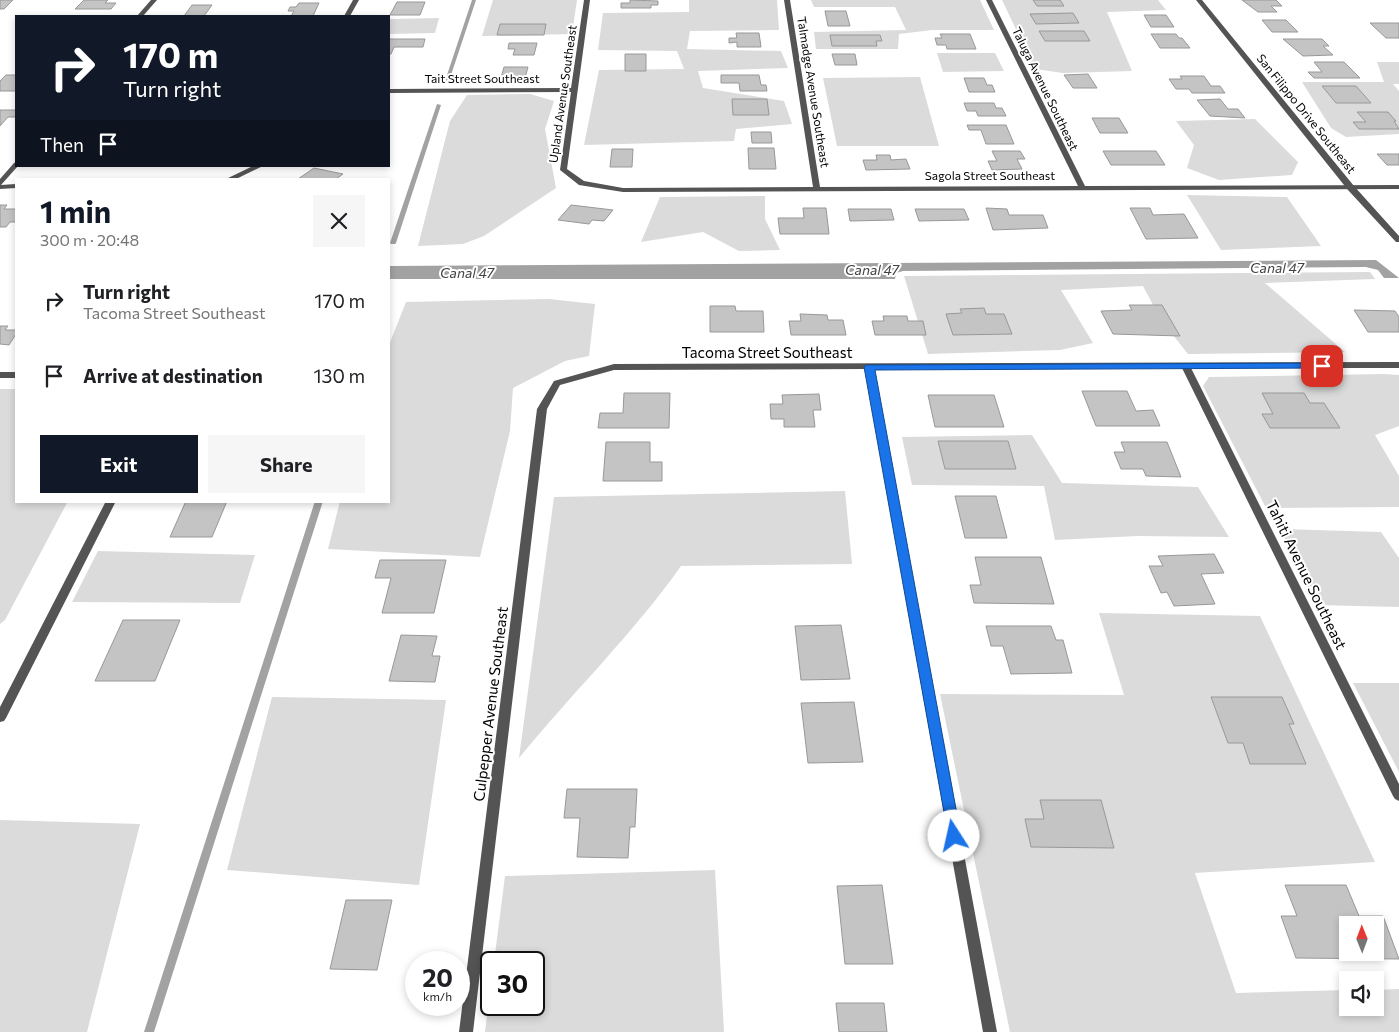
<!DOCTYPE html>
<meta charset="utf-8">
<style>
body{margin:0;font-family:Commissioner,sans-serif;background:#f6f6f6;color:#202124;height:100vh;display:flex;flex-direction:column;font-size:19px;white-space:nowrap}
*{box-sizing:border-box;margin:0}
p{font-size:16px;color:#757577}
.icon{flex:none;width:28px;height:28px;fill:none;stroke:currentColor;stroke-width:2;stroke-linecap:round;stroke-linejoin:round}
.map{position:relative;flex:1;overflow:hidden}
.side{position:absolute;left:15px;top:178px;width:375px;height:325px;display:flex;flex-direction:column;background:#fff;border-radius:0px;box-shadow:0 2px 8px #0003}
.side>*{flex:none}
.top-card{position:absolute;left:15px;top:15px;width:375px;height:152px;border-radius:0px;box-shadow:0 2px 8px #0003;background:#111827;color:#fff;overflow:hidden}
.needle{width:32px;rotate:359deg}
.tools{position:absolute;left:1339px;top:916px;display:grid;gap:10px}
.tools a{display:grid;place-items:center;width:45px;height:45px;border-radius:0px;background:#fff;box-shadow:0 2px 8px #0003;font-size:25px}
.speed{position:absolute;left:405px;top:951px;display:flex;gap:10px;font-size:25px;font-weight:700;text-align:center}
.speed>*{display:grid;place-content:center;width:65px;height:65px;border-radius:50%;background:#fff;box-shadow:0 2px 8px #0003;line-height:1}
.speed small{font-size:12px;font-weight:400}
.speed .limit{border:2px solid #111;border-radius:8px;background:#fff;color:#111}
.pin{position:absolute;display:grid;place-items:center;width:42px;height:42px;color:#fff;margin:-21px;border-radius:10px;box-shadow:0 2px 8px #0006}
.me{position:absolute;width:55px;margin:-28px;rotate:350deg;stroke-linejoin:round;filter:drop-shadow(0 0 4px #0008)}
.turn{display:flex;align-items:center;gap:18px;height:105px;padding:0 25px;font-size:22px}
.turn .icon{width:65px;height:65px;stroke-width:2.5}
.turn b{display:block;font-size:35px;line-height:42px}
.then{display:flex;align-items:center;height:48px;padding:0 25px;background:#0003;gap:10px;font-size:19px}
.round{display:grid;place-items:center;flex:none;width:52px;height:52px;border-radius:0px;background:#f6f6f6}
.headline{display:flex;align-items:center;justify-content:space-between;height:85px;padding:0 25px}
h1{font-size:30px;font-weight:700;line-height:38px;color:#111827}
.primary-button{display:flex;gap:10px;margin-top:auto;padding:10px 25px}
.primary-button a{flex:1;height:58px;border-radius:0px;background:#111827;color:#fff;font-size:20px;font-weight:700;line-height:58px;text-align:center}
.primary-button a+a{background:#f6f6f6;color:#202124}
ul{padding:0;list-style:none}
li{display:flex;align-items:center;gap:15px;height:75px;padding:0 25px}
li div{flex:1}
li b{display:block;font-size:19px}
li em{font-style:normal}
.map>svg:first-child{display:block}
.green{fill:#dbdbdb}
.water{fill:#a2a2a2}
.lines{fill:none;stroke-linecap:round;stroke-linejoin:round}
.stream{fill:#a2a2a2;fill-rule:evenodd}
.building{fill:#c4c4c4;stroke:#989898;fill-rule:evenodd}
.minor{fill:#545454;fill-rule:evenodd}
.tertiary{fill:#545454;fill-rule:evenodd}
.route{fill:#1a73e8;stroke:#114b97}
.labels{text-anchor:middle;stroke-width:4;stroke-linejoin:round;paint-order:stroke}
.far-street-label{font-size:12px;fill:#000;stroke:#fff}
.far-water-label{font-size:14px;font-style:italic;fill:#434343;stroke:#fff}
.street-label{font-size:15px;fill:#000;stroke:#fff}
</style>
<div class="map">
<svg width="1399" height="1032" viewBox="0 0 1399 1032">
<rect width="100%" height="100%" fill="#fff"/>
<path class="green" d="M 493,0 L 577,0 L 572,34 L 482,36 Z
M 689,0 L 777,0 L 779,30 L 690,31 L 687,49 L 781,51 L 788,68 L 698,71 L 703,88 L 784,101 L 792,124 L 736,129 L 734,141 L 584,145 L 599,70 L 684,69 L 677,51 L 598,50 L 603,13 L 689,12 Z
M 811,0 L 980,0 L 994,30 L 932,30 L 899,34 L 898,49 L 816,49 L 814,32 L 906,30 L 895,7 L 814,7 Z
M 1002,0 L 1158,0 L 1166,10 L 1107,12 L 1132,71 L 1063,73 L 1035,69 Z
M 439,18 L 435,33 L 389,34 L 389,19 Z
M 937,53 L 995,53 L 1004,71 L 943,72 Z
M 1377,62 L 1399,62 L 1399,84 L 1393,84 L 1399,91 L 1399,134 L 1346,137 L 1331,128 L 1302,82 L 1384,82 Z
M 920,77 L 939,146 L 837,146 L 823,78 Z
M 530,94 L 554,101 L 545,129 L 556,188 L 484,236 L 463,244 L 418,246 L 450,121 L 467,95 Z
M 1255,119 L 1298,162 L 1292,175 L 1219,180 L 1187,168 L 1194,145 L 1176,121 Z
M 1187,195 L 1287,197 L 1321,246 L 1221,250 Z
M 765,196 L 765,219 L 780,250 L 739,251 L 703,232 L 641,242 L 660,197 Z
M 1370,272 L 1375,279 L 1265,283 L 1345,352 L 1188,354 L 1161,320 L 1143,286 L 1061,290 L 1093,343 L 1060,350 L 928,354 L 904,276 Z
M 549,299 L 595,304 L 589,356 L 565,361 L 513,388 L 510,431 L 480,557 L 328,549 L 340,501 L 389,501 L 389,345 L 406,302 Z
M 1383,374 L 1399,375 L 1399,426 L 1375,435 L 1399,476 L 1399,507 L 1266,508 L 1203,386 L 1209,377 Z
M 0,389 L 16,389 L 16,501 L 68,501 L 5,620 L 0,624 Z
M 1032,435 L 1062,483 L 1198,487 L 1229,537 L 1138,536 L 1055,540 L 1044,486 L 912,485 L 902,437 Z
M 845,491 L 852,564 L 681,566 C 633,634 572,693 519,758 L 554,497 Z
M 1280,529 L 1381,532 L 1399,558 L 1399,607 L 1316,605 Z
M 98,551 L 255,555 L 240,603 L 72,602 Z
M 1099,613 L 1260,616 L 1375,862 L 1195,873 L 1236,993 L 1347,990 L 1348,1008 L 1375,1008 L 1375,990 L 1399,989 L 1399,1032 L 1010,1032 L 940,694 L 1124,695 Z
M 1353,683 L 1399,683 L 1399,772 Z
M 272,697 L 446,700 L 419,885 L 227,870 Z
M 0,820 L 140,824 L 87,1032 L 0,1032 Z
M 715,870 L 724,1032 L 485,1032 L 491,983 L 491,1005 L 534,1005 L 534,962 L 494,962 L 505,876 Z"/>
<path class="water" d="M 1376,260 L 1399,278 L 1384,278 L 1378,270 L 1366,267 L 903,271 L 896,273 L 895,279 L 389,279 L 389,266 Z"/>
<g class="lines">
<path class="stream" d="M 472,0 L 476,0 L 449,81 L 445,82 L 445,81 Z
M 437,104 L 441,105 L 396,243 L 395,244 L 391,244 L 390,243 Z
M 315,501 L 323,501 L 154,1032 L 144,1032 Z"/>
</g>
<path class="building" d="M 0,0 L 13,0 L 4,9 L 0,9 Z
M 84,0 L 108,0 L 105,3 L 116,3 L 111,9 L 75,9 Z
M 630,0 L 658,1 L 658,5 L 651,5 L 651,8 L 621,8 L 621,3 L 630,3 Z
M 1033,0 L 1060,0 L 1064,6 L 1037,6 Z
M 1242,0 L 1276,0 L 1282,6 L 1271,6 L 1277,12 L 1258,12 Z
M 397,2 L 425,2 L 420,15 L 390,15 Z
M 299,3 L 319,3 L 313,16 L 291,16 L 294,11 L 288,11 L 290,7 L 296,7 Z
M 192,5 L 212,5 L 204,16 L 184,16 Z
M 825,11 L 846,11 L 850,26 L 828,26 Z
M 1073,13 L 1079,23 L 1036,24 L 1030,14 Z
M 1144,15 L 1166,15 L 1174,27 L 1151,27 Z
M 1262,20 L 1286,20 L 1298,32 L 1272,32 Z
M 1370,23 L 1399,23 L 1399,38 L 1386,38 Z
M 500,24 L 546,24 L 544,35 L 497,35 Z
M 1039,31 L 1084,31 L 1090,41 L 1045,41 Z
M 736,33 L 759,33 L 761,47 L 737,47 L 737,42 L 729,43 L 729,38 L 737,38 Z
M 940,34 L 970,34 L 976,49 L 947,49 L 946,45 L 937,45 L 935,38 L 942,38 Z
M 1151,34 L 1176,34 L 1179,38 L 1182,38 L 1190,48 L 1160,48 Z
M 830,35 L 880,35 L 882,41 L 876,41 L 877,46 L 832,46 Z
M 389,39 L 425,39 L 423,47 L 394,47 L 391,54 L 389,54 Z
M 1283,39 L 1322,39 L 1329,46 L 1323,46 L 1333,55 L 1303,56 Z
M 509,43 L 537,43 L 534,55 L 513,55 L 515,49 L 508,49 Z
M 625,54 L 646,54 L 646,71 L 625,71 Z
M 832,54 L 855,54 L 857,65 L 835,65 Z
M 1314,62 L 1344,62 L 1360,78 L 1314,78 L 1308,72 L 1322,72 Z
M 504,67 L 528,67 L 525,78 L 501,78 Z
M 1088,74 L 1097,88 L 1073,88 L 1064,75 Z
M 6,75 L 16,75 L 16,91 L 0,91 L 0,81 Z
M 721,75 L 759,75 L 761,85 L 766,85 L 767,91 L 740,91 L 739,83 L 721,83 Z
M 1180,76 L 1204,76 L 1211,86 L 1220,86 L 1225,93 L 1192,93 L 1189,89 L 1176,89 L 1169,79 L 1182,79 Z
M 964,78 L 984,78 L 987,85 L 992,85 L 995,92 L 969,92 Z
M 1322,86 L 1356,86 L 1371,103 L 1336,103 Z
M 732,99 L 767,99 L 769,115 L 733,115 Z
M 1220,99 L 1228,109 L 1238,109 L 1245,118 L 1210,116 L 1197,100 Z
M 964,103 L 994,103 L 996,108 L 1002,108 L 1006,116 L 978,116 L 976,111 L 967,111 Z
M 0,110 L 16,110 L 16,117 L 8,117 L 0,126 Z
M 1357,112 L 1388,112 L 1396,121 L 1394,121 L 1399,129 L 1359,129 L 1353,122 L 1366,122 Z
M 1092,118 L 1119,118 L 1128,133 L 1100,133 Z
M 967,125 L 1006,125 L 1014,144 L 986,144 L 981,130 L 969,130 Z
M 751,132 L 771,132 L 772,143 L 752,143 Z
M 748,148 L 774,148 L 776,169 L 749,169 Z
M 612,149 L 633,149 L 632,167 L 610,167 Z
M 992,151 L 1020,151 L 1025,159 L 1017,159 L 1022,169 L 992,170 L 988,161 L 997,161 Z
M 1103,151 L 1156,151 L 1165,165 L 1111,165 Z
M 1377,154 L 1399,154 L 1399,165 L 1387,165 Z
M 876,155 L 890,155 L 891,160 L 906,159 L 910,169 L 866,170 L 863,160 L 877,160 Z
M 314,168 L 343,174 L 336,179 L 298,179 Z
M 0,205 L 7,205 L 4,209 L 16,209 L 16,222 L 10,222 L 6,227 L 0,227 Z
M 571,205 L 613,210 L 604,221 L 592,220 L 589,224 L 558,220 Z
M 803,208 L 826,208 L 829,234 L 780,234 L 778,218 L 804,218 Z
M 986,208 L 1007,209 L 1009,215 L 1043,215 L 1048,228 L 993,230 Z
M 1130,208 L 1150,208 L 1153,215 L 1184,214 L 1198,238 L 1146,239 Z
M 848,209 L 891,209 L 894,220 L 850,221 Z
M 915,209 L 964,209 L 969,220 L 919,221 Z
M 1129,305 L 1162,305 L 1180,336 L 1113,334 L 1101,311 L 1132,310 Z
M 710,306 L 735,306 L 736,311 L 763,311 L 764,332 L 710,332 Z
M 984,308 L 986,314 L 1004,314 L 1012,334 L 953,335 L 946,314 L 962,313 L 960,309 Z
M 1354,310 L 1395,311 L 1399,317 L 1399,332 L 1368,332 Z
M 800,314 L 827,315 L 828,320 L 843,320 L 846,335 L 791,335 L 789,321 L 801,321 Z
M 883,316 L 907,316 L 908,321 L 923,321 L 926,335 L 875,335 L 872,321 L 884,321 Z
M 0,326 L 8,326 L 5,330 L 16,330 L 16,334 L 9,345 L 0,344 Z
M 1082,391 L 1127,391 L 1136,411 L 1153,410 L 1160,426 L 1096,426 Z
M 624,393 L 670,393 L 669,428 L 598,428 L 600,413 L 623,413 Z
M 1262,393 L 1304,393 L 1310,403 L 1324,403 L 1340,428 L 1270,428 L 1262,414 L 1273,414 Z
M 819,394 L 821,410 L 813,410 L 815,427 L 784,427 L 784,419 L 771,419 L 770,404 L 783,404 L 782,395 Z
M 928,395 L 994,395 L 1004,427 L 935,427 Z
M 938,441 L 1008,441 L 1016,469 L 945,469 Z
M 606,442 L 650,442 L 650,462 L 662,462 L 662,481 L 603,481 Z
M 1121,442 L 1167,442 L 1181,477 L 1146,476 L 1143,469 L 1121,469 L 1114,452 L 1125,452 Z
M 955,496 L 996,496 L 1007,538 L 965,538 Z
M 186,501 L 227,501 L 212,537 L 170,537 Z
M 1214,554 L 1224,573 L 1201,574 L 1215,604 L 1174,606 L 1167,592 L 1161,593 L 1149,566 L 1163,566 L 1158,556 Z
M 975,557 L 1041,557 L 1054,604 L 974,603 L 970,585 L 981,585 Z
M 380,560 L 446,560 L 434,613 L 382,613 L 391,578 L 375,578 Z
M 123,620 L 180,620 L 155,681 L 95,681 Z
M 841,625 L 850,679 L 801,680 L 795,626 Z
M 986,626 L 1051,626 L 1056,640 L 1063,640 L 1072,673 L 1011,674 L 1003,646 L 991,646 Z
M 401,635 L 437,636 L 432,656 L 440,656 L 435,682 L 389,681 Z
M 1211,697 L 1282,697 L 1294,724 L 1289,724 L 1306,764 L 1250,764 L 1243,743 L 1228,743 Z
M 854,702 L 863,762 L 808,763 L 801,703 Z
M 567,789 L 637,789 L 635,827 L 630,827 L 628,858 L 577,857 L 580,818 L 564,818 Z
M 1040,800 L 1101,800 L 1114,848 L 1031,847 L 1025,819 L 1044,819 Z
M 882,885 L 893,964 L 845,964 L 837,886 Z
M 1285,885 L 1346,885 L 1359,916 L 1383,916 L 1399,959 L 1296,958 L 1281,916 L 1297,916 ZM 1348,925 L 1375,925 L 1375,952 L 1348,952 Z
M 346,900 L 392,900 L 377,970 L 330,969 Z
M 836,1003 L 884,1003 L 887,1032 L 839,1032 Z"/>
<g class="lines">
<path class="minor" d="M 151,0 L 157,0 L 143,16 L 137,16 Z
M 353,0 L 359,0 L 350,16 L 344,16 Z
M 584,0 L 590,0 L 567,169 L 584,181 L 623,188 L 813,187 L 784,0 L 790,0 L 820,187 L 1078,186 L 986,0 L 992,0 L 1085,186 L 1399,185 L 1399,189 L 623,192 L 579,185 L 560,170 L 571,92 L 389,93 L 389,89 L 571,88 Z
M 16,162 L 16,166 L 18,166 L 1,185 L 16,184 L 16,188 L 0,189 L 0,179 L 14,163 Z
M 253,166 L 263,166 L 236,179 L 226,179 Z
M 1399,362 L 1399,368 L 1191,368 L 1399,784 L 1399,801 L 1395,799 L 1393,796 L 1182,368 L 874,369 L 997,1032 L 983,1032 L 865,369 L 614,370 L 560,385 L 547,409 L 473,1032 L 459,1032 L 537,409 L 554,381 L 614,364 Z
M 0,372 L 16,372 L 16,378 L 0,378 Z
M 106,501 L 116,501 L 6,718 L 4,721 L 0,722 L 0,707 Z"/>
<path class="tertiary" d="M 1196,0 L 1202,0 L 1354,186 L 1399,236 L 1399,242 L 1396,242 L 1348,190 Z"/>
</g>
<path class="route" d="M 1322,363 L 1325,363 L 1325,368 L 875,370 L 961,836 L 959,840 L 949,840 L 864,367 L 866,365 Z"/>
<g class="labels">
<g class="far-street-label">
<text x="482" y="83">Tait Street Southeast</text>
<text transform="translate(1045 89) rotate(64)" y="4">Taluga Avenue Southeast</text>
<text transform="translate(813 92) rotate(81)" y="4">Talmadge Avenue Southeast</text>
<text transform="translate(563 94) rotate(-82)" y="4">Upland Avenue Southeast</text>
<text transform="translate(1306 114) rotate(51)" y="4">San Filippo Drive Southeast</text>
<text x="990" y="180">Sagola Street Southeast</text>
</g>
<g class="far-water-label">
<text x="1277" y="273">Canal 47</text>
<text x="872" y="275">Canal 47</text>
<text x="467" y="278">Canal 47</text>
</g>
<g class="street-label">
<text x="767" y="358">Tacoma Street Southeast</text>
<text transform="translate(1306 575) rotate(64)" y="5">Tahiti Avenue Southeast</text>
<text transform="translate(491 704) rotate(-83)" y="5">Culpepper Avenue Southeast</text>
</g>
</g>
</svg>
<div class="tools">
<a><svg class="needle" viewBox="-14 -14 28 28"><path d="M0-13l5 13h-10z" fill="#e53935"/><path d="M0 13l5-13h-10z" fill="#757577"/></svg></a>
<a><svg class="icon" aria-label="sound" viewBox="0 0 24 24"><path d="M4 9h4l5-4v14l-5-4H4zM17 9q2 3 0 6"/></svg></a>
</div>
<div class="speed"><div>20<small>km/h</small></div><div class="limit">30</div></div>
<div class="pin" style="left:1322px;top:366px;background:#d93025"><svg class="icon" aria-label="arrive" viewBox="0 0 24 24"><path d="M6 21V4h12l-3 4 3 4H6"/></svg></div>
<svg class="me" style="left:954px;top:836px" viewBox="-20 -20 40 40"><circle r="19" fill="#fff"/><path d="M0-13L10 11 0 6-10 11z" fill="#1a73e8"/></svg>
<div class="top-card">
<div class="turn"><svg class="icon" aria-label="right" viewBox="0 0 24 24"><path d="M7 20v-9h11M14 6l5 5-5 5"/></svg><div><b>170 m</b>Turn right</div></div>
<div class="then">Then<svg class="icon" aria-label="arrive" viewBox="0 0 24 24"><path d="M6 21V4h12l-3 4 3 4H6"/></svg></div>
</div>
<section class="side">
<div class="headline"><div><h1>1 min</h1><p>300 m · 20:48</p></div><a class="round"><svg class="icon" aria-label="close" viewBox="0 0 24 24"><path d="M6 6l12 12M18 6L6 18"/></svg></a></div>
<ul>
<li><svg class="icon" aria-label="right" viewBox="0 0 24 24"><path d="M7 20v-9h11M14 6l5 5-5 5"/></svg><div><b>Turn right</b><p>Tacoma Street Southeast</p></div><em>170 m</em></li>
<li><svg class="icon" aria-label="arrive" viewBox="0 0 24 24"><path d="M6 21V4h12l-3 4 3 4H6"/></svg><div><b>Arrive at destination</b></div><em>130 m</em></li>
</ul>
<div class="primary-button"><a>Exit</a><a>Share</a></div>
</section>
</div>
